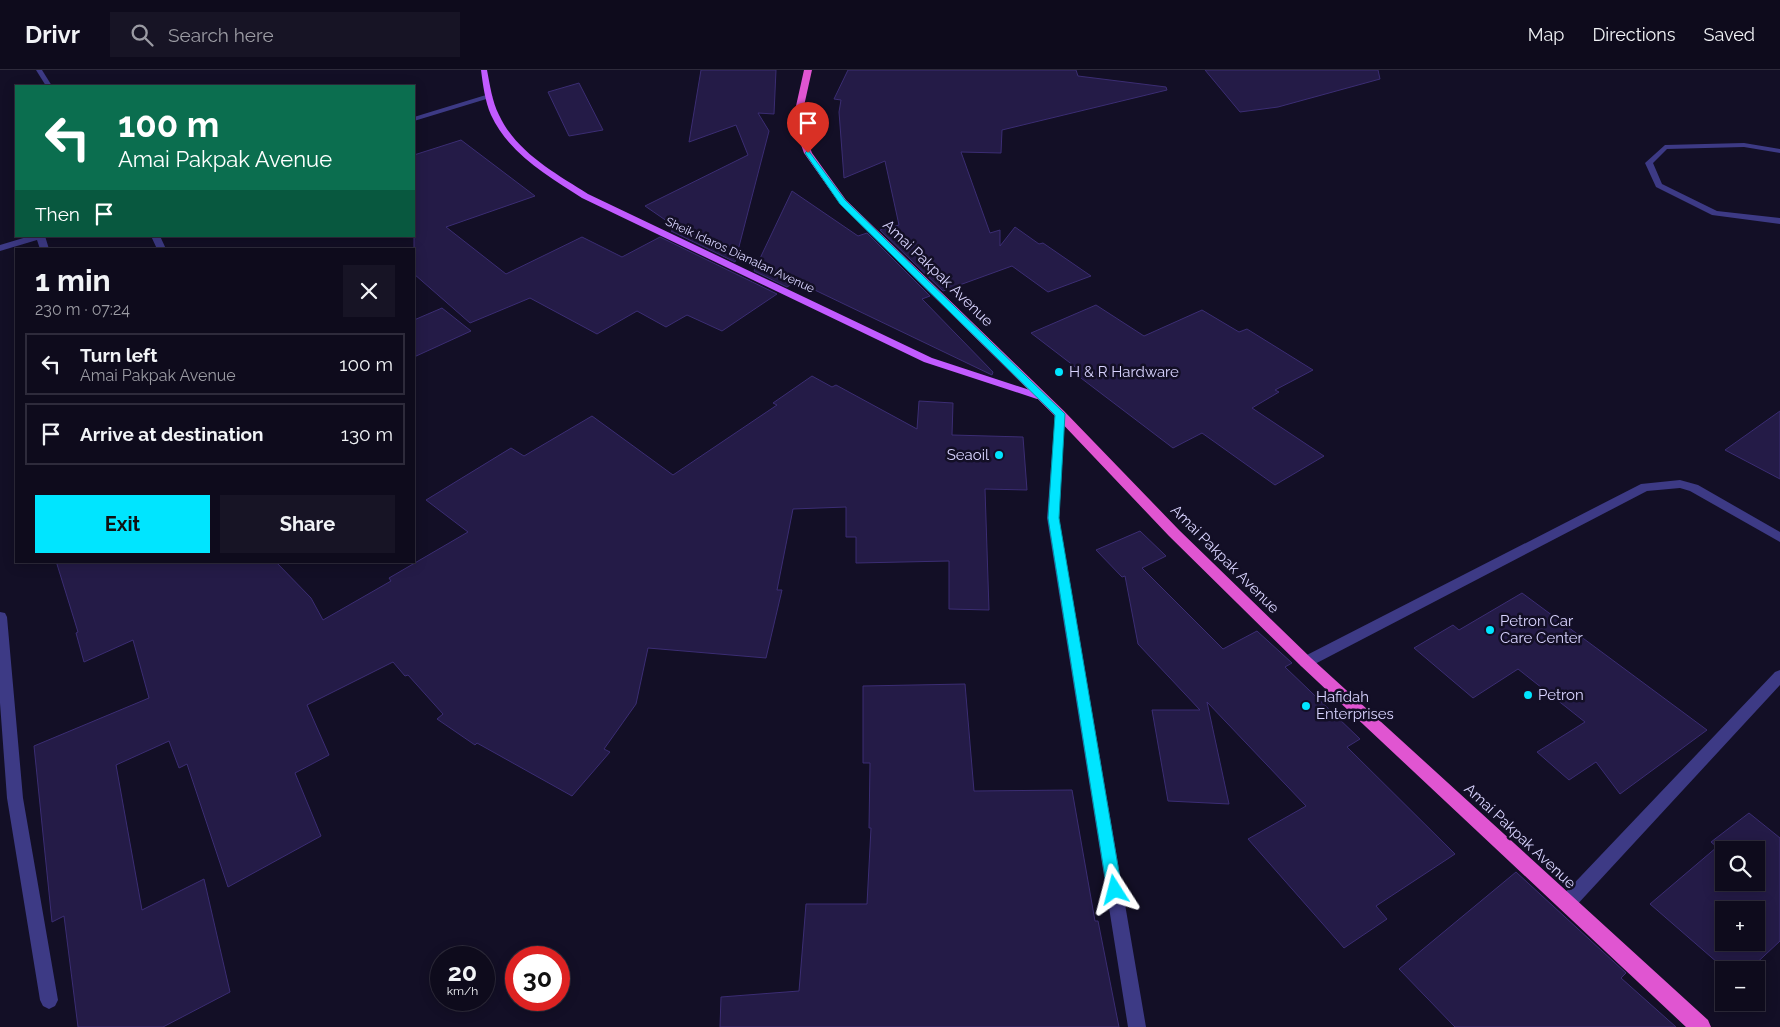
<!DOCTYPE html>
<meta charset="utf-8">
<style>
body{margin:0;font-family:Raleway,sans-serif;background:#171425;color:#f1f3f6;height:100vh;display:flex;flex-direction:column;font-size:19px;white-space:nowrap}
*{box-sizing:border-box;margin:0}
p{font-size:16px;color:#9b9ba3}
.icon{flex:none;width:28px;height:28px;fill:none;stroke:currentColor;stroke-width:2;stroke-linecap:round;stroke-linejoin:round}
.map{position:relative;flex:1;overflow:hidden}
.panel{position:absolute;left:15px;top:178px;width:400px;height:315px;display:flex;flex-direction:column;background:#0e0b1c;border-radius:0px;box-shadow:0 2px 12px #0003,0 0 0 1px #2e2b3b}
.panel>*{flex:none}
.top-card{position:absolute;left:15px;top:15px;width:400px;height:152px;border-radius:0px;box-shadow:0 2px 12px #0003,0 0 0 1px #2e2b3b;background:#0b6e4f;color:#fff;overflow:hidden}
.buttons{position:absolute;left:1715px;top:771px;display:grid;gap:10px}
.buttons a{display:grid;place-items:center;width:50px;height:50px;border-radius:0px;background:#0e0b1c;box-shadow:0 2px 12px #0003,0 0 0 1px #2e2b3b;font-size:25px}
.speed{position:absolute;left:430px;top:876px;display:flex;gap:10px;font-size:25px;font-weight:700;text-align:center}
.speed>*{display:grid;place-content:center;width:65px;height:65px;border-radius:50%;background:#0e0b1c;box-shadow:0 2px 12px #0003,0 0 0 1px #2e2b3b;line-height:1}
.speed small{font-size:12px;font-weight:400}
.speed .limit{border:8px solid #d22;background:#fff;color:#111}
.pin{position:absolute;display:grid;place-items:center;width:42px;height:42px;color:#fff;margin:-51px -21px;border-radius:50% 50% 50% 0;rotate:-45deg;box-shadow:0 0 5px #0007}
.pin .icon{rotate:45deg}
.me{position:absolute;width:55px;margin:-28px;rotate:351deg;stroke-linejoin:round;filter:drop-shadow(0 0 4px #0008)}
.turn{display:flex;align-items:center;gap:18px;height:105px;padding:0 20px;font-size:22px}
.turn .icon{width:65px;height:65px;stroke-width:2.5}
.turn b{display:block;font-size:35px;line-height:42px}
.then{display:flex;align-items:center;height:48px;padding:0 20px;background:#0003;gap:10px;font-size:19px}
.round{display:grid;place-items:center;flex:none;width:52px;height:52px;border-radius:0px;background:#171425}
.overview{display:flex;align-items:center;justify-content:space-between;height:85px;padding:0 20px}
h1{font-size:30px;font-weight:700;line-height:38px}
.cta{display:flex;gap:10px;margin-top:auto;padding:10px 20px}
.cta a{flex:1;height:58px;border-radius:0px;background:#00e5ff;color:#111;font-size:20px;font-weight:700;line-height:58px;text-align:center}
.cta a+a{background:#171425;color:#f1f3f6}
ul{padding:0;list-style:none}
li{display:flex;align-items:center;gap:15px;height:62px;margin:0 10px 8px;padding:0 10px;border:2px solid #2e2b3b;border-radius:0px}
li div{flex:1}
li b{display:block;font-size:19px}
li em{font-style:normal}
header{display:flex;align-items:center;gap:30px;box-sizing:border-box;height:70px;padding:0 25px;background:#0e0b1c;border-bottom:1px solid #2e2b3b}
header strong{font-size:24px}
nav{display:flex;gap:28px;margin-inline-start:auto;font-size:18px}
.search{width:350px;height:45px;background:#171425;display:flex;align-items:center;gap:12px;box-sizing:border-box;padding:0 18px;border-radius:0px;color:#9b9ba3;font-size:19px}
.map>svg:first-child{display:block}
.building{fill:#241b47;stroke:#3b2d73;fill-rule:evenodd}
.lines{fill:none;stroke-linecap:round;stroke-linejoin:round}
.service{fill:#3d3a85;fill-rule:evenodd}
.minor{fill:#3d3a85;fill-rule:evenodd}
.primary{fill:#c25bff;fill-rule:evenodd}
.trunk{fill:#e055d1;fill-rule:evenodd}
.route{fill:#00e5ff;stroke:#0095a6}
.poi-dot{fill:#00e5ff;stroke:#130f26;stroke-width:2}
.labels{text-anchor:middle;stroke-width:5;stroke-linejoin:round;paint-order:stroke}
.far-street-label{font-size:12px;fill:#d9d4ff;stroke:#130f26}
.street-label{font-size:15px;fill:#d9d4ff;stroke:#130f26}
.poi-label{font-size:15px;fill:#d9d4ff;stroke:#130f26;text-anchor:start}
</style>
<header>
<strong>Drivr</strong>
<div class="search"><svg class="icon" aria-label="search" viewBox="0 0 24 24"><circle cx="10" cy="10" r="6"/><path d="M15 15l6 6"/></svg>Search here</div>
<nav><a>Map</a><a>Directions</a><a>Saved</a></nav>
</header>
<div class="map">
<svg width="1780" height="957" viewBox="0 0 1780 957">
<rect width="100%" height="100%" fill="#130f26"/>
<path class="building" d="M 701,0 L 776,0 L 774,44 L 758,43 L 769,61 L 735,192 L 671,161 L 677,158 L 645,136 L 748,85 L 736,55 L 689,72 Z
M 848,0 L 1076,0 L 1078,6 L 1166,17 L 1167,20 L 1002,60 L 1001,83 L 961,82 L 990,163 L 1000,160 L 1000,176 L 1015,157 L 1039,174 L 1043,173 L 1091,206 L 1048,222 L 1012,196 L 943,221 L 880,160 L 899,155 L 885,91 L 844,108 L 839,42 L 841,30 L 834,29 Z
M 1205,0 L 1378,0 L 1380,9 L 1278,37 L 1240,42 Z
M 579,13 L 603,60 L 569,66 L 548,22 Z
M 461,70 L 535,126 L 446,157 L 506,204 L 582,167 L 622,187 L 660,167 L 777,224 L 722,261 L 687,245 L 666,257 L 637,241 L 597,264 L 530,228 L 470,253 L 414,204 L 414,85 Z
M 792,121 L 858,166 L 867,163 L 930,226 L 922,229 L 993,302 L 992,305 L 796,211 L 787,217 L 754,201 Z
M 1096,235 L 1144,266 L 1202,240 L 1239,262 L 1247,259 L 1313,300 L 1275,320 L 1279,322 L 1252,338 L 1324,386 L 1275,415 L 1202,363 L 1173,378 L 1073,302 L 1078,299 L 1031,263 Z
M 442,238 L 471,261 L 414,287 L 414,250 Z
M 812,306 L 832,317 L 836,315 L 917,359 L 919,331 L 953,333 L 952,365 L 1023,367 L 1027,420 L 985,419 L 989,540 L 949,539 L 949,491 L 856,493 L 856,467 L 846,467 L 846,437 L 793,439 L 777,520 L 782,520 L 766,588 L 648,578 L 636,634 L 604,679 L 610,682 L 572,726 L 477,673 L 475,675 L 437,649 L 443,644 L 408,605 L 405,606 L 393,592 L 307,635 L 329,685 L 295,703 L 321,766 L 228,817 L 187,694 L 179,698 L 169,671 L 116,695 L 142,840 L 204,809 L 230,922 L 163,957 L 78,957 L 64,846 L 52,852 L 34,676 L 149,628 L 133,570 L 84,592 L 76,563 L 78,562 L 56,491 L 275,491 L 311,528 L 323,550 L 391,511 L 389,508 L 468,462 L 426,430 L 511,378 L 524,386 L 592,346 L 673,405 L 777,335 L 773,333 Z
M 1780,341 L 1780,409 L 1725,380 Z
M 1140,461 L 1166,486 L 1142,498 L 1223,579 L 1257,561 L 1292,593 L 1285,597 L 1360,669 L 1347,677 L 1455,784 L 1376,836 L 1387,849 L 1344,878 L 1248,769 L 1306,736 L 1207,632 L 1229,734 L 1168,731 L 1152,640 L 1200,640 L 1138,574 L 1125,506 L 1122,507 L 1096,480 Z
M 1522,523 L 1707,660 L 1620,724 L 1596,692 L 1569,710 L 1537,682 L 1585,652 L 1518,599 L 1473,628 L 1414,578 L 1453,555 L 1459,560 Z
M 965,614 L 974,721 L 1072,720 L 1095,851 L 1098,851 L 1119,957 L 720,957 L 721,927 L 799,921 L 806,834 L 867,834 L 871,758 L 869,758 L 870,693 L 863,693 L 863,616 Z
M 1749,743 L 1780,768 L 1780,871 L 1749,900 L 1726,900 L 1650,834 L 1717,777 L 1711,772 ZM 1724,780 L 1756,780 L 1756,812 L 1724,812 ZM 1724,840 L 1756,840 L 1756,872 L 1724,872 Z
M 1516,802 L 1626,903 L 1621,908 L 1676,957 L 1455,957 L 1399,899 Z"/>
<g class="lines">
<path class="service" d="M 1744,73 L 1780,79 L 1780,83 L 1744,77 L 1667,79 L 1653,93 L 1662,114 L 1717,141 L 1780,148 L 1780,154 L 1712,145 L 1656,117 L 1645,93 L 1665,75 Z
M 1680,410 L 1698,415 L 1780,462 L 1780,472 L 1690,421 L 1680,418 L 1647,421 L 1311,596 L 1306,598 L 1301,596 L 1299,592 L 1301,588 L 1641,414 Z
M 1780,600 L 1780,615 L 1574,838 L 1568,840 L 1562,838 L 1560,832 L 1562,826 L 1775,602 Z"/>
<path class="minor" d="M 36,0 L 42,0 L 52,16 L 46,16 Z
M 486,25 L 493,27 L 414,51 L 414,47 Z
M 30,166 L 45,166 L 49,179 L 40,179 L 37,170 L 0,181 L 0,175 Z
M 151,166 L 160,166 L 166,179 L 157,179 Z
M 1060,341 L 1065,344 L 1059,448 L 1146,957 L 1128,957 L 1047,448 L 1055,344 Z
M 0,542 L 5,543 L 7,547 L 23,728 L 58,930 L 55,936 L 49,939 L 43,936 L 40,930 L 7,728 L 0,633 Z"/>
<path class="primary" d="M 481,0 L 487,0 C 490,15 492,31 499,45 C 516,82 555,103 588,124 L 932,288 L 1045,325 L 1046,327 L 1045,329 L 1037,329 L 924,292 L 582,128 C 548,106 509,84 491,45 C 485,31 483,15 481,0 Z"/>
<path class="trunk" d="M 804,0 L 812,0 L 802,45 L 805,64 L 812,83 L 846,130 L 1064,341 L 1179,460 L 1311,588 L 1708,950 L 1711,957 L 1686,957 L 1301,596 L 1169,466 L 1056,347 L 840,134 L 804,83 L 797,64 L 794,45 Z"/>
</g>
<path class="route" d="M 808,80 L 845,130 L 1065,344 L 1059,448 L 1122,820 L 1120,825 L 1115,827 L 1109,825 L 1107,820 L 1048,448 L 1055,345 L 840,134 L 805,83 Z"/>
<g class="poi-dot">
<circle cx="1059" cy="302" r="5"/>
<circle cx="999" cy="385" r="5"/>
<circle cx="1490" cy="560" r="5"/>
<circle cx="1528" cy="625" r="5"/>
<circle cx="1306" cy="636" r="5"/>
</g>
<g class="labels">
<g class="far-street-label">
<text transform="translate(740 185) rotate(25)" y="4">Sheik Idaros Dianalan Avenue</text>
</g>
<g class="street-label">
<text transform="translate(938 203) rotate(44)" y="5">Amai Pakpak Avenue</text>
<text transform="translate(1225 489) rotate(45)" y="5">Amai Pakpak Avenue</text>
<text transform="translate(1520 766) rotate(43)" y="5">Amai Pakpak Avenue</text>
</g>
<g class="poi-label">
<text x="1069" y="307">H &amp; R Hardware</text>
<text x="989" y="390" text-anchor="end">Seaoil</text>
<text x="1500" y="556">Petron Car<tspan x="1500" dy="17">Care Center</tspan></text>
<text x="1538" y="630">Petron</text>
<text x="1316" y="632">Hafidah<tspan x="1316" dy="17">Enterprises</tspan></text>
</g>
</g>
</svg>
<div class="buttons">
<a><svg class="icon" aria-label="search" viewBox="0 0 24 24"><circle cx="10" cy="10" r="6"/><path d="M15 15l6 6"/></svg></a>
<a>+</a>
<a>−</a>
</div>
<div class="speed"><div>20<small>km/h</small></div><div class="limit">30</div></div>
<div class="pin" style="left:808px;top:83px;background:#d93025"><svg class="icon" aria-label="arrive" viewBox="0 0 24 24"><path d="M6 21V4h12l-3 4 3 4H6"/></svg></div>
<svg class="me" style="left:1115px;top:820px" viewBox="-20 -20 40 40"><path d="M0-17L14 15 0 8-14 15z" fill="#00e5ff" stroke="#fff" stroke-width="4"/></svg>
<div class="top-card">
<div class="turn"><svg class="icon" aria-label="left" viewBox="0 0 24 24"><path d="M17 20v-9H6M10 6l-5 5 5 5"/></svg><div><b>100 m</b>Amai Pakpak Avenue</div></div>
<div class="then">Then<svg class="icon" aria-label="arrive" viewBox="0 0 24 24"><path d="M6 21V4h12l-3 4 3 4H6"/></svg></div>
</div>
<section class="panel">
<div class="overview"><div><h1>1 min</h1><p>230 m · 07:24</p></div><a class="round"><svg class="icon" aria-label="close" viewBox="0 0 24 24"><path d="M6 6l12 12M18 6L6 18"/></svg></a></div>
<ul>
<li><svg class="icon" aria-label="left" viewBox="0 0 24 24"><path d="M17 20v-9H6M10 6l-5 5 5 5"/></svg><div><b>Turn left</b><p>Amai Pakpak Avenue</p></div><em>100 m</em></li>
<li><svg class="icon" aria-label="arrive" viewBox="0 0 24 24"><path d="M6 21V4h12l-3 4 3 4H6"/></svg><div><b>Arrive at destination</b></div><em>130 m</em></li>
</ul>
<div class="cta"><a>Exit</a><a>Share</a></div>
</section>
</div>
